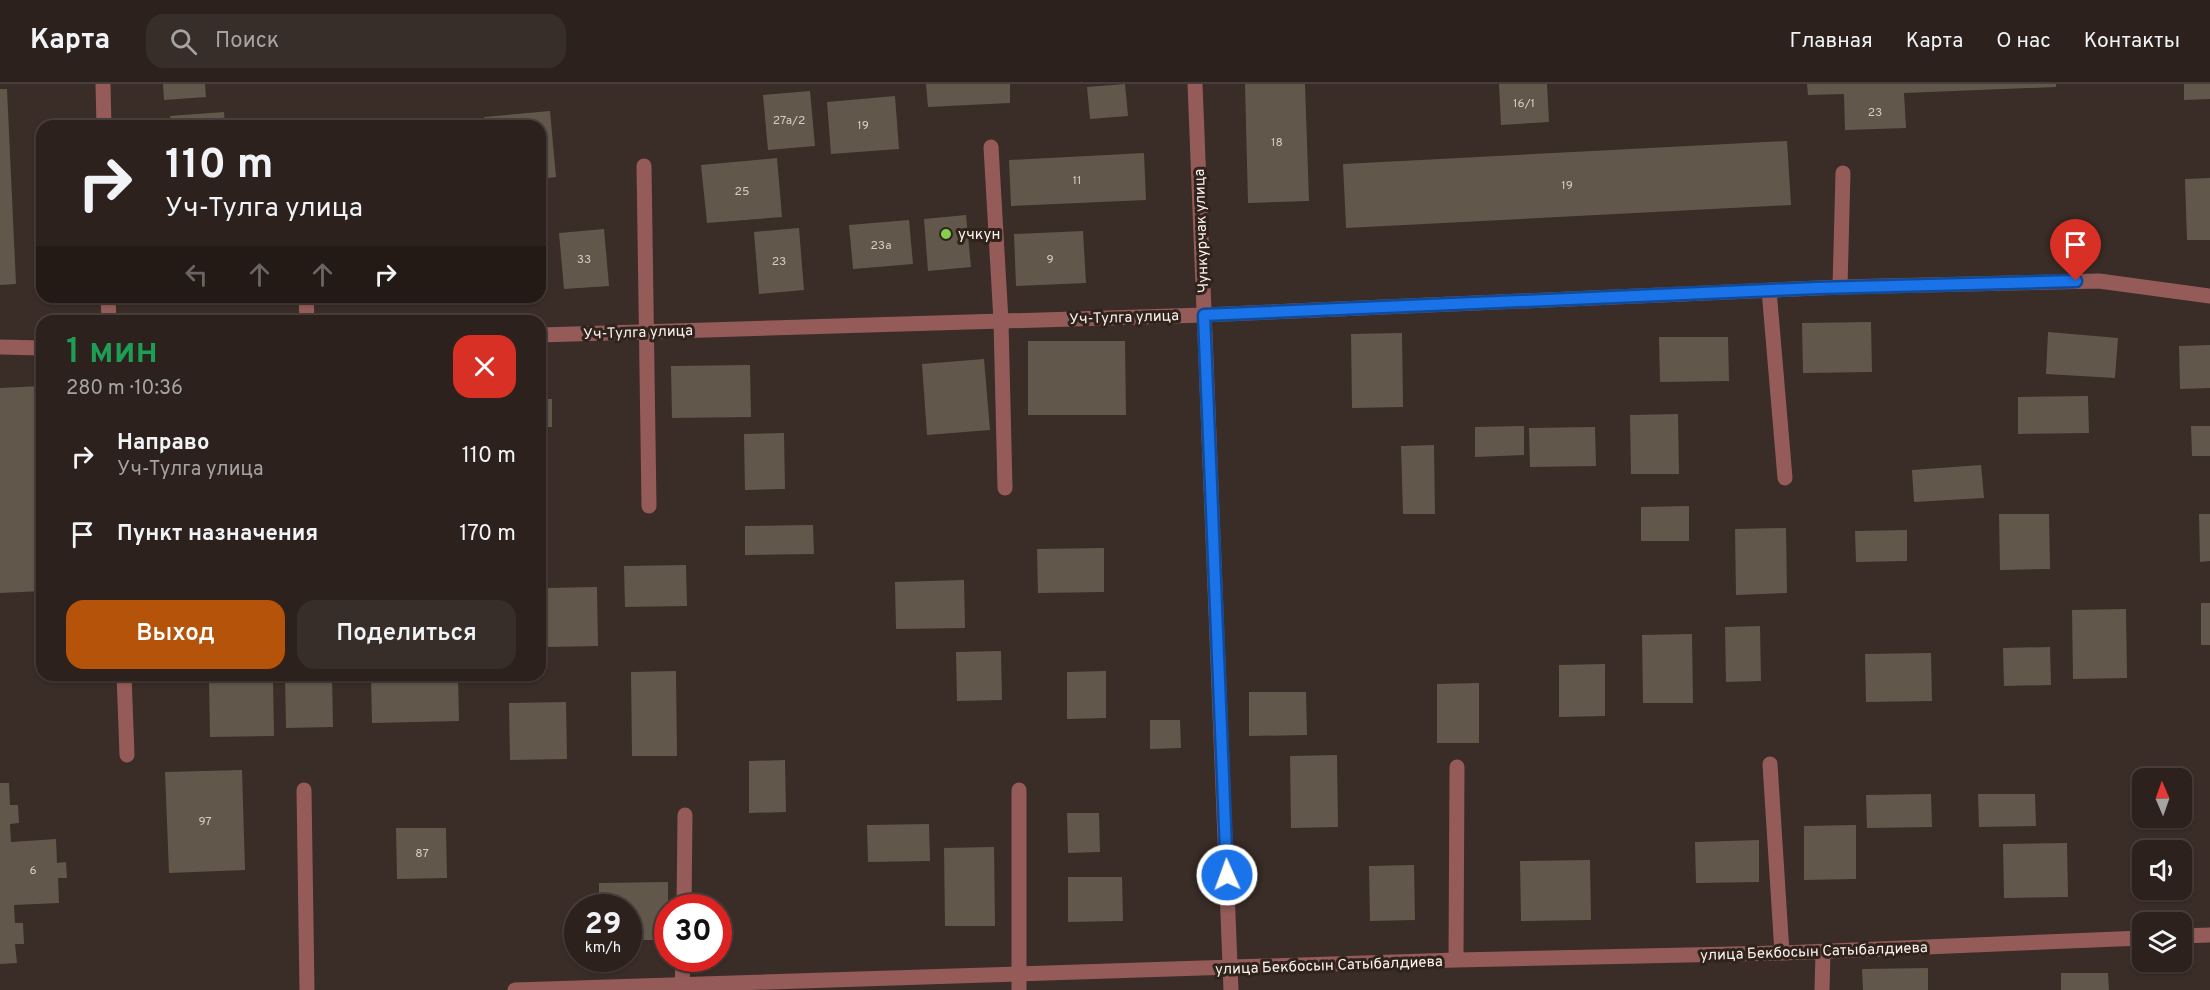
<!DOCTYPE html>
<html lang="ru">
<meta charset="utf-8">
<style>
body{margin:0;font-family:Overpass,sans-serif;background:#382e29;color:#f1f3f6;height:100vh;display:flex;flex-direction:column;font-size:22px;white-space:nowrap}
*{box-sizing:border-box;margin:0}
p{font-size:20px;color:#a6a3a3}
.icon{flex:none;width:33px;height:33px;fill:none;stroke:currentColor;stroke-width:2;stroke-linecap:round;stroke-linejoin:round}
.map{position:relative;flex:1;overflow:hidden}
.details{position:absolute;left:36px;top:231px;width:510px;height:366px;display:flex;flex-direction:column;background:#2c211c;border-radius:18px;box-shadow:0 2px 4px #0004,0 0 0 2px #483e3b}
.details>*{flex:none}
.hud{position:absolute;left:36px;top:36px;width:510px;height:183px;border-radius:18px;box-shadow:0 2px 4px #0004,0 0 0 2px #483e3b;background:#2c211c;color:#f1f3f6;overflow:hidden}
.needle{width:39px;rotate:358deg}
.fabs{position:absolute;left:2132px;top:684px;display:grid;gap:12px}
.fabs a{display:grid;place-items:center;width:60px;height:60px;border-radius:12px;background:#2c211c;box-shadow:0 2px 4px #0004,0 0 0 2px #483e3b;font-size:30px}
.speed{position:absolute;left:564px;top:810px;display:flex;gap:12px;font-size:30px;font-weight:700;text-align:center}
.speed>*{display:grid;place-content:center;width:78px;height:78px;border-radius:50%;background:#2c211c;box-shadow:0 2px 4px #0004,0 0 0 2px #483e3b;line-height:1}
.speed small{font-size:15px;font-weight:400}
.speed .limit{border:9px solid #d22;background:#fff;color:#111}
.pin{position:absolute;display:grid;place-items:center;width:51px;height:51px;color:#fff;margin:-62px -26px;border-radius:50% 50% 50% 0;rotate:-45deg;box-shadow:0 0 6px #0007}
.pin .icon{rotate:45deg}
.me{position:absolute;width:66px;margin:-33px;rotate:358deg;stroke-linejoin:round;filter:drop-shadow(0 0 4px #0008)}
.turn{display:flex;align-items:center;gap:21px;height:126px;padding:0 30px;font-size:27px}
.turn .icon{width:78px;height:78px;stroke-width:2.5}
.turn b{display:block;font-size:42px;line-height:51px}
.lanes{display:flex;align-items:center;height:57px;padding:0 30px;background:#0003;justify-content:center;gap:30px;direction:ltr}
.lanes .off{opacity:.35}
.round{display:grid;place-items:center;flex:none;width:63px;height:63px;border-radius:18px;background:#382e29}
.head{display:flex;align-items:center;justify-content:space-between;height:102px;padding:0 30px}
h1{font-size:36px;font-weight:600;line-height:45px;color:#1e9e55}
.action{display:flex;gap:12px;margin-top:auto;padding:12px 30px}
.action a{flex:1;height:69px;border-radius:18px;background:#b45309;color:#fff;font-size:24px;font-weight:600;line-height:69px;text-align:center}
.action a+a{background:#382e29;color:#f1f3f6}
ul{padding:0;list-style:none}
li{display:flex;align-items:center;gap:18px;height:78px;padding:0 30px}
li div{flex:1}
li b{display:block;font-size:22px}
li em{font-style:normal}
header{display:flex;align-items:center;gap:36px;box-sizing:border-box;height:84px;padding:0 30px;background:#2c211c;border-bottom:2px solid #483e3b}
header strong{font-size:28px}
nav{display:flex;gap:33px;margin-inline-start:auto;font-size:21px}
.search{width:420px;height:54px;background:#382e29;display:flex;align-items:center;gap:15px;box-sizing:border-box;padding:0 21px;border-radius:18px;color:#a6a3a3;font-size:22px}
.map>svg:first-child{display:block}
.building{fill:#61584b}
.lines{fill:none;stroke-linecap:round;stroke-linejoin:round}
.lane{stroke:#945b59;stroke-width:15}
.street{stroke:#945b59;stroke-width:15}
.route-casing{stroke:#114b97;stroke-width:15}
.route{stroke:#1a73e8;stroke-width:10}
.poi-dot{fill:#84d04e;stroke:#30231c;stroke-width:2}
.labels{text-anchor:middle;stroke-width:6;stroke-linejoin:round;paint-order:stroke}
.number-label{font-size:12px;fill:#d4ccc5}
.street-label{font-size:15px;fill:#fbf2ee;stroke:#30231c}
.poi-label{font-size:15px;fill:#fbf2ee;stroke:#30231c;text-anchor:start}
</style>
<header>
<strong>Карта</strong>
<div class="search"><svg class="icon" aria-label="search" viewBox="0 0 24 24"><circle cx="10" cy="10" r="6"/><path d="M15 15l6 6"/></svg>Поиск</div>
<nav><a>Главная</a><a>Карта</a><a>О нас</a><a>Контакты</a></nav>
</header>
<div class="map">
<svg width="2210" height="906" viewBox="0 0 2210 906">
<rect width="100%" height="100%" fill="#3a2c26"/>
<path class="building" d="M 163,0 L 205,0 L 206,13 L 164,16 Z
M 926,0 L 1010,0 L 1010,19 L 928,23 Z
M 1125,0 L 1128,32 L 1090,35 L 1087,3 Z
M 1245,0 L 1305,0 L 1309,117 L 1248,119 Z
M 1499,0 L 1547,0 L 1549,38 L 1501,41 Z
M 1807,0 L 2056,0 L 2056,3 L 1904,9 L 1906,44 L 1845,46 L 1844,10 L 1808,11 Z
M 2184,0 L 2210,0 L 2210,15 L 2184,16 Z
M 0,5 L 7,5 L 16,200 L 0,201 Z
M 810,7 L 815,62 L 768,66 L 763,11 Z
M 895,12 L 899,65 L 831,70 L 827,18 Z
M 550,27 L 556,93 L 540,95 L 540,42 L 484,42 L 484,33 Z
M 224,28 L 225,42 L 171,42 L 170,32 Z
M 1787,57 L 1791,121 L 1346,144 L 1343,80 Z
M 1144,69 L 1146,116 L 1011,122 L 1009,76 Z
M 777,74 L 782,133 L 707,139 L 701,81 Z
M 2210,94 L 2210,156 L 2187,156 L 2185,95 Z
M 966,131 L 971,183 L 928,187 L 924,135 Z
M 909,136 L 913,180 L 853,185 L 849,141 Z
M 799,144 L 804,206 L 759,210 L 754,148 Z
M 604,145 L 609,202 L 564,205 L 559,149 Z
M 1083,147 L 1086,199 L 1016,202 L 1014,150 Z
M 1871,238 L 1872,288 L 1803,289 L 1802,239 Z
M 2048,248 L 2118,254 L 2115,294 L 2046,290 Z
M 1402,249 L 1403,323 L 1352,324 L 1351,250 Z
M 1659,253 L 1728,253 L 1729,297 L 1660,298 Z
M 1028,257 L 1125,257 L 1126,331 L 1028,331 Z
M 2210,261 L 2210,304 L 2180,305 L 2179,262 Z
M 984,275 L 990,346 L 927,351 L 922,280 Z
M 750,281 L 751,333 L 672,334 L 671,282 Z
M 42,302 L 42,507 L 0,509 L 0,304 Z
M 2088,312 L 2089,349 L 2018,350 L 2018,313 Z
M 540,315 L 552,315 L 552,343 L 540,343 Z
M 1678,330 L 1679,390 L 1631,390 L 1630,331 Z
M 1524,342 L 1524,371 L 1475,373 L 1475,343 Z
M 2191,342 L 2210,342 L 2210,372 L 2192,372 Z
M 1595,343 L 1596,382 L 1530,383 L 1529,344 Z
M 784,349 L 785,405 L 745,406 L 744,350 Z
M 1434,361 L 1435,430 L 1403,430 L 1401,362 Z
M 1981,381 L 1984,414 L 1914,418 L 1912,386 Z
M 1689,422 L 1689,457 L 1641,457 L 1641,423 Z
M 1999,430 L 2049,430 L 2050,485 L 2000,486 Z
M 2199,430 L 2210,430 L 2210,477 L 2200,478 Z
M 813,441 L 814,470 L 745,471 L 745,442 Z
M 1786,444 L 1787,509 L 1736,511 L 1735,445 Z
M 1907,446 L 1907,477 L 1856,478 L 1855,447 Z
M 1104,464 L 1104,508 L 1038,509 L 1037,465 Z
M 686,481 L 687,522 L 625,523 L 624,482 Z
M 964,496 L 965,544 L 896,545 L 895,498 Z
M 597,503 L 598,562 L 548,563 L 547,504 Z
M 2201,519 L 2210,519 L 2210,561 L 2201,561 Z
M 2126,525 L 2127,594 L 2073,595 L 2072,526 Z
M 1760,542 L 1761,597 L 1726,598 L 1725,543 Z
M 1692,550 L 1693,619 L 1643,619 L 1642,551 Z
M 2050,563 L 2051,601 L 2004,602 L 2003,564 Z
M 1001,567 L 1002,616 L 957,617 L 956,568 Z
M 1931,569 L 1932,617 L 1866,618 L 1865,570 Z
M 1605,580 L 1605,632 L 1559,633 L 1559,581 Z
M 676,587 L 677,672 L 632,672 L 631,588 Z
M 1106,587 L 1106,634 L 1067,635 L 1067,588 Z
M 458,591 L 459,637 L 372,639 L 371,593 Z
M 332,592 L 333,643 L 286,644 L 285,593 Z
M 273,596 L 274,652 L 210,653 L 209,597 Z
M 1479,599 L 1479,659 L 1437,659 L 1437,600 Z
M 1249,608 L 1306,608 L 1307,651 L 1249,652 Z
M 566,618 L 567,675 L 510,676 L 509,619 Z
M 1150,636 L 1180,636 L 1181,664 L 1150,665 Z
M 1337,671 L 1338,743 L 1291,744 L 1290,672 Z
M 785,676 L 786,728 L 749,729 L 749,677 Z
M 242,686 L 245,786 L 169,789 L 165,688 Z
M 0,699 L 9,699 L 10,721 L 18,721 L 19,739 L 10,740 L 11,758 L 56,755 L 57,779 L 66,778 L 67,794 L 58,794 L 59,819 L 14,821 L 15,839 L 23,839 L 24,860 L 15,860 L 17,879 L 0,880 Z
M 1931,710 L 1932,743 L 1867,744 L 1866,711 Z
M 1978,710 L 2035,710 L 2036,742 L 1979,743 Z
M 1067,729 L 1099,729 L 1100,768 L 1068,769 Z
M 929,740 L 930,777 L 868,778 L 867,741 Z
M 1856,741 L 1856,795 L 1804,796 L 1804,742 Z
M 396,744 L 446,744 L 447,794 L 397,795 Z
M 1759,756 L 1759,798 L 1696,799 L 1695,758 Z
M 2067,759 L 2068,813 L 2004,814 L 2003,760 Z
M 994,763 L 995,842 L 945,842 L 944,764 Z
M 1590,776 L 1591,836 L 1521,837 L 1520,777 Z
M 1414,781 L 1415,836 L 1370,837 L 1369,782 Z
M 1068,793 L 1122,793 L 1123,837 L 1068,838 Z
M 668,798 L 668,856 L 628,856 L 628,824 L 599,824 L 599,799 Z
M 1928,884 L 1928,906 L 1863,906 L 1862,885 Z
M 2061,889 L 2108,889 L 2109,906 L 2061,906 Z"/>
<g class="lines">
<path class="lane" d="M 991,63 L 1001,237 L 1005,404
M 644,82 L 649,422
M 1840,203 L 1843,89
M 306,213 L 307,237
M 304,706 L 307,906
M 1019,706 L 1019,906
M 684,824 L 685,731
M 682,906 L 683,874"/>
<path class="street" d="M 103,0 L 104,42
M 1195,0 L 1231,906
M 1769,206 L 1785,394
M 108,213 L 109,237
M 540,251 L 1204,231 L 1840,203 L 2099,197 L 2210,212
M 0,263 L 42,264
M 124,591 L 127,671
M 1770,680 L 1782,869
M 2181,852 L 2210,851
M 1456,876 L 1457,683
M 515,906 L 1456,876 L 1782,869 L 2142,854
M 1822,906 L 1823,868"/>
</g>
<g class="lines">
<defs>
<path id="route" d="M 1227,791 L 1204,231 L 1817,204 L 2076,197"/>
</defs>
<use href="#route" class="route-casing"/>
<use href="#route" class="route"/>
</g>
<circle class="poi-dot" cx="946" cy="150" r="6"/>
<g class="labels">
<g class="number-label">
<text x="1524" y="23">16/1</text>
<text x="1875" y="32">23</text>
<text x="789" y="40">27а/2</text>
<text x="863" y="45">19</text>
<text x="1277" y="62">18</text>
<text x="1077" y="100">11</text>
<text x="1567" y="105">19</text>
<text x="742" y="111">25</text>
<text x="881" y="165">23a</text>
<text x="584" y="179">33</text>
<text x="1050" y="179">9</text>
<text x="779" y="181">23</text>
<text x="205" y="741">97</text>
<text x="422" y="773">87</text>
<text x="33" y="790">6</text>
</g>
<g class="street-label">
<text transform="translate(1201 147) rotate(-92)" y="5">Чункурчак улица</text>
<text transform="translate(1124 233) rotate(-2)" y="5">Уч-Тулга улица</text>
<text transform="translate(638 248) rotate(-2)" y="5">Уч-Тулга улица</text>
<text transform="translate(1814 867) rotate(-2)" y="5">улица Бекбосын Сатыбалдиева</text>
<text transform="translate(1329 881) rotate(-2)" y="5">улица Бекбосын Сатыбалдиева</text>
</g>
<g class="poi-label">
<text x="958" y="155">учкун</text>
</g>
</g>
</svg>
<div class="fabs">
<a><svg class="needle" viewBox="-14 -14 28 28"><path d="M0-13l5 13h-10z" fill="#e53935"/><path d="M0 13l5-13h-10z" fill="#a6a3a3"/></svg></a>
<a><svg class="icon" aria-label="sound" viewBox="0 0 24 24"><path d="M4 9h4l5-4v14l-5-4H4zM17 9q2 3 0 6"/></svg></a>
<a><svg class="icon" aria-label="layers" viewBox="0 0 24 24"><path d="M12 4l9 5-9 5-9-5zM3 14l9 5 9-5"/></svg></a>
</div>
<div class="speed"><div>29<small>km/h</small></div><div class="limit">30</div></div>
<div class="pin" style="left:2076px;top:197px;background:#d93025"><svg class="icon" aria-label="arrive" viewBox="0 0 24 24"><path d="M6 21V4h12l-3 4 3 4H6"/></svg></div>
<svg class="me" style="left:1227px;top:791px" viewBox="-20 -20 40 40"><circle r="17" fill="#1a73e8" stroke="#fff" stroke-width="3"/><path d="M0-11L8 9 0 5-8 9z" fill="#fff"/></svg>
<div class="hud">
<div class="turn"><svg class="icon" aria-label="right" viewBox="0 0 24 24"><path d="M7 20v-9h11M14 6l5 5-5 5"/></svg><div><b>110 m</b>Уч-Тулга улица</div></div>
<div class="lanes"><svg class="icon off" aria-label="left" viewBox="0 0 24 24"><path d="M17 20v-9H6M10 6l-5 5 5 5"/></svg><svg class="icon off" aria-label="ahead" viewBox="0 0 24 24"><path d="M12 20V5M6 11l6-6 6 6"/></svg><svg class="icon off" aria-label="ahead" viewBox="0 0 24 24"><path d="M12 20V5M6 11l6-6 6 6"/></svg><svg class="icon" aria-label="right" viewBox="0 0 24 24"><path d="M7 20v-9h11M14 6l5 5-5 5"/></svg></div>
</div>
<section class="details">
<div class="head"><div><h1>1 мин</h1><p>280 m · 10:36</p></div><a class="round" style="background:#d93025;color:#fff"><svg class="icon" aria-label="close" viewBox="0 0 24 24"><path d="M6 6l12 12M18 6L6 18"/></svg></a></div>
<ul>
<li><svg class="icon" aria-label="right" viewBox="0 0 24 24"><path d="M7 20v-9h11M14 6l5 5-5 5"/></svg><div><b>Направо</b><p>Уч-Тулга улица</p></div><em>110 m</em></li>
<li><svg class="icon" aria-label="arrive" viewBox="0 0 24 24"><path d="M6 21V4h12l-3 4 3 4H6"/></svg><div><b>Пункт назначения</b></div><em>170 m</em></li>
</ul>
<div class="action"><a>Выход</a><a>Поделиться</a></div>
</section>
</div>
